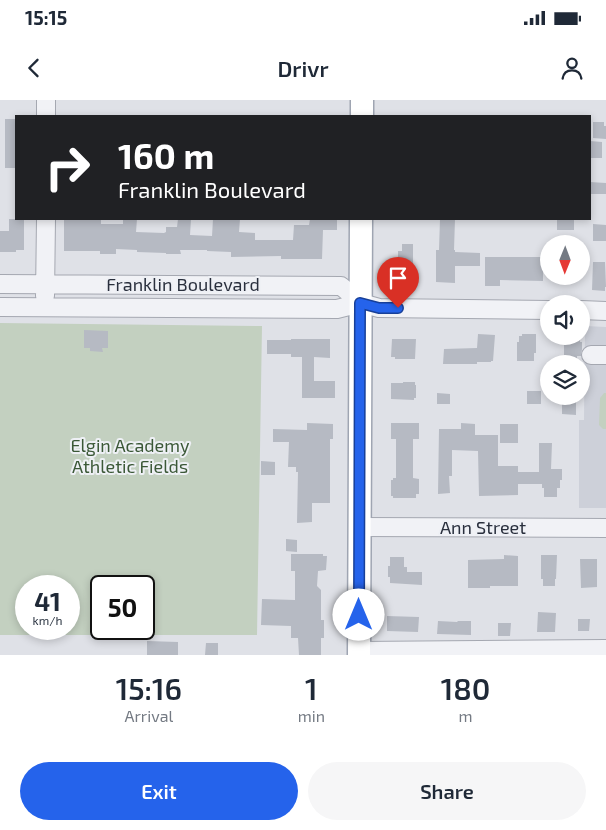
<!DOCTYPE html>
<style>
body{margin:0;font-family:"Exo 2",sans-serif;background:#f6f6f7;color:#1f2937;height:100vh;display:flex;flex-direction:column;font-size:19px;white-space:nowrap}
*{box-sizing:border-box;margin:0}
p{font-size:16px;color:#747a83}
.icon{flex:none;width:28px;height:28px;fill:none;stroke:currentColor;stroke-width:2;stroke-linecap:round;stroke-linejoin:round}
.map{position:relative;height:555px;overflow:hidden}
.drawer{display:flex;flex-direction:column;background:#fff;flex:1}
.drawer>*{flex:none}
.guide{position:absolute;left:15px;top:15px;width:576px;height:105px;border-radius:0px;box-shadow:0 2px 8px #0003;background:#202124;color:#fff;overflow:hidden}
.needle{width:32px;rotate:181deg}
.buttons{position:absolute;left:540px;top:135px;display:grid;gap:10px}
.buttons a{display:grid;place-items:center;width:50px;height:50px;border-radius:50%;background:#fff;box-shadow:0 2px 8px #0003;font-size:25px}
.speed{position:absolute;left:15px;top:475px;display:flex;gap:10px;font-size:25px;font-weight:700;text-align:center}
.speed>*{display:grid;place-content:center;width:65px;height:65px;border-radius:50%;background:#fff;box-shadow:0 2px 8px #0003;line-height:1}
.speed small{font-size:12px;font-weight:400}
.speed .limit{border:2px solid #111;border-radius:8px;background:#fff;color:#111}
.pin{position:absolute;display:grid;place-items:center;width:42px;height:42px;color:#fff;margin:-51px -21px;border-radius:50% 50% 50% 0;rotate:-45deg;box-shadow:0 0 5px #0007}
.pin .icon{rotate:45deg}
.me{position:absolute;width:55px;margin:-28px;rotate:0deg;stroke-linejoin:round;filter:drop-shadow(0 0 4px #0008)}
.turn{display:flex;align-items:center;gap:18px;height:105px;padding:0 20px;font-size:22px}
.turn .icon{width:65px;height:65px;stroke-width:2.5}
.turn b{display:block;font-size:35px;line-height:42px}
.eta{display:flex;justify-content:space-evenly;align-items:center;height:85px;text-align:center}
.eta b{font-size:30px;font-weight:600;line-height:35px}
.cta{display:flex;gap:10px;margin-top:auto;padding:10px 20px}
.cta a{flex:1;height:58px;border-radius:30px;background:#2563eb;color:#fff;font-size:20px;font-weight:600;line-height:58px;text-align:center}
.cta a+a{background:#f6f6f7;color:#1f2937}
.status{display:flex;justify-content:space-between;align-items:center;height:35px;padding:0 25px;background:#fff;direction:ltr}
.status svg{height:14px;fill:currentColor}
header{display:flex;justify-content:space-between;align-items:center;height:65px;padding:0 20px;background:#fff;font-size:22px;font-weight:600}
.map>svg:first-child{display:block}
.built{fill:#cdd0d9}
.green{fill:#c3d0c0;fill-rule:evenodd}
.building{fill:#b6bac3}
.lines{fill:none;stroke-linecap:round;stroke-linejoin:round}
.minor-casing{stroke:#a5a8b1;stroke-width:20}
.major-casing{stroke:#9fa5b2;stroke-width:25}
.minor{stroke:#f1f2f6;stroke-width:18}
.major{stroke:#fff;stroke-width:22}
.route-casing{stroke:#184099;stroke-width:12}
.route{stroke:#2563eb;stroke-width:9}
.labels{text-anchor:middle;stroke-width:4;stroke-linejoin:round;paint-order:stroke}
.street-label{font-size:18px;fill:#292f3d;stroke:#eef0f5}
.park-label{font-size:18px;fill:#3b5837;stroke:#eef0f5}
</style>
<div class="status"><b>15:15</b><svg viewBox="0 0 49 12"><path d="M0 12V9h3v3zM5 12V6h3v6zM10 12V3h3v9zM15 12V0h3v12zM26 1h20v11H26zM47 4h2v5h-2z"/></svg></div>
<header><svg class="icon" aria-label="back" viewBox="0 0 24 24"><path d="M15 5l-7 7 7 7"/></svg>Drivr<svg class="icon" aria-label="person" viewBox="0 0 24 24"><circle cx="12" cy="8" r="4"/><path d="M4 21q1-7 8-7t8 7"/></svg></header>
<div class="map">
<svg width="606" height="555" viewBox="0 0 606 555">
<rect width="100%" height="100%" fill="#dfe1e7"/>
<path class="built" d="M 585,226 L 606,227 L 606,408 L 579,408 L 579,320 L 584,320 Z"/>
<path class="green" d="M 0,223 L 262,226 L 257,535 L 0,535 ZM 26,486 L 69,486 L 69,529 L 26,529 ZM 101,486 L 144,486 L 144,529 L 101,529 Z
M 604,293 L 606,293 L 606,329 L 603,329 L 599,325 L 600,298 Z"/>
<path class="building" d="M 5,19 L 16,19 L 16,68 L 5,68 Z
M 593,22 L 604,22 L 604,26 L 606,26 L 606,39 L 593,38 Z
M 590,41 L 602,42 L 602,58 L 590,58 Z
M 590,82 L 606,83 L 606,94 L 590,94 Z
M 9,119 L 24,119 L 24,150 L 16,150 L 16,152 L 0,152 L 0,131 L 9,131 Z
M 64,119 L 101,119 L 101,124 L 123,124 L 123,119 L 137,119 L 136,132 L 164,133 L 166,132 L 166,127 L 177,127 L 178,119 L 191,119 L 190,135 L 212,136 L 213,119 L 240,119 L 239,132 L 255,133 L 255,140 L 293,140 L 294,125 L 309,125 L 310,119 L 337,119 L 337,130 L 323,130 L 322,159 L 281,159 L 281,156 L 231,157 L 231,152 L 207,151 L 207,150 L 180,150 L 181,154 L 166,154 L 166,153 L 137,152 L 137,150 L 116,149 L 116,154 L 100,154 L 100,151 L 64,151 Z
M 440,119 L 455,119 L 454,150 L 455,150 L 455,152 L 480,153 L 480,166 L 455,166 L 455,183 L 436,182 L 436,150 L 439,150 Z
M 557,119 L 574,119 L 574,130 L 557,130 Z
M 593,124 L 606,125 L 606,141 L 593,141 Z
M 402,144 L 413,144 L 413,174 L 401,174 L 401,166 L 398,166 L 398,151 L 402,151 Z
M 485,157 L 543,157 L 543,181 L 500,180 L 500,186 L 485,186 Z
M 593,162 L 605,162 L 606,187 L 605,187 L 605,191 L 592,190 Z
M 84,230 L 108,231 L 108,248 L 102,248 L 103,252 L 90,251 L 90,248 L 84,248 Z
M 478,234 L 495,235 L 493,261 L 491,261 L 491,262 L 477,262 L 477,264 L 443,264 L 444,249 L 477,248 Z
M 522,234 L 536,234 L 536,253 L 534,253 L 534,261 L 517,261 L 517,242 L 519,242 L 519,236 L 522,236 Z
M 564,236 L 580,236 L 580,242 L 582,242 L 582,249 L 581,256 L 577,256 L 577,262 L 564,263 Z
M 291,239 L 330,239 L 330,258 L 314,257 L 314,281 L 335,281 L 335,298 L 302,298 L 302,257 L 291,257 L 291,254 L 267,254 L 267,240 L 291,240 Z
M 392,239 L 416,239 L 415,259 L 395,259 L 395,257 L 391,257 Z
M 403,282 L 415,282 L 415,285 L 416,285 L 416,298 L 414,298 L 414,300 L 391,299 L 391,283 L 403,283 Z
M 527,291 L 541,291 L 541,304 L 527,304 Z
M 437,293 L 450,294 L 450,304 L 437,304 Z
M 562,300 L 576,300 L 576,315 L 562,314 Z
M 307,323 L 333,324 L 333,339 L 330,339 L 330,403 L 312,403 L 312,422 L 297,423 L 298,372 L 296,372 L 296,367 L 288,367 L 289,342 L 273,342 L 273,329 L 307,330 Z
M 391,323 L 419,323 L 419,339 L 413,339 L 413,378 L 419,379 L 419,394 L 416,394 L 416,398 L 393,398 L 393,396 L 391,396 L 391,380 L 393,380 L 393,378 L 396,378 L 396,339 L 391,339 Z
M 461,323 L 475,324 L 475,335 L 498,335 L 498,366 L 518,366 L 518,372 L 539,372 L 539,343 L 552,343 L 551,369 L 562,369 L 562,380 L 560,380 L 560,388 L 557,388 L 557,397 L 544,397 L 544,388 L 542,388 L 542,384 L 518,384 L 518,395 L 479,396 L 478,351 L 452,350 L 452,376 L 449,376 L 450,393 L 438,394 L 439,329 L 461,329 Z
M 500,324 L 518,324 L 518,343 L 500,343 Z
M 261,361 L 275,362 L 275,375 L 261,375 Z
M 286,439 L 297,440 L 297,452 L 286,451 Z
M 291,454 L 323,454 L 323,456 L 327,456 L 326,470 L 318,471 L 317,486 L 321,490 L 321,520 L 324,520 L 324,538 L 321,538 L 321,555 L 299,555 L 298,538 L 291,538 L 291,526 L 261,525 L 262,499 L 295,500 L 295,471 L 291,471 Z
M 504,455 L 518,456 L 518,486 L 490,486 L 490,488 L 468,488 L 468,460 L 504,459 Z
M 541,455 L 557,455 L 556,479 L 555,479 L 555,486 L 543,486 L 543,479 L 541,479 Z
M 390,457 L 404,457 L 404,467 L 407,467 L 407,472 L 422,472 L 422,485 L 390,483 L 390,477 L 388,477 L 388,466 L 390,466 Z
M 580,459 L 597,459 L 597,487 L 581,488 Z
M 538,512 L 556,513 L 555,532 L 537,532 Z
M 387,516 L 419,517 L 418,532 L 387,531 Z
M 578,519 L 590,519 L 589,531 L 578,531 Z
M 438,521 L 457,522 L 458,521 L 471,521 L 471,535 L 437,534 Z
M 498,523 L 511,523 L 510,536 L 498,536 Z
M 147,541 L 178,542 L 178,555 L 147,555 Z
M 206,543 L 218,543 L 218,555 L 205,555 Z"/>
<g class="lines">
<defs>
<path id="minor" d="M 46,16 L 46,0
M 0,184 L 341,186 L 361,203 L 379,208 L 549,210
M 45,196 L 46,119
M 0,207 L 337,209 L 361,203
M 581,210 L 606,211
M 591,255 L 606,255
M 359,427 L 606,428
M 359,551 L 606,549"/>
<path id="major" d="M 362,16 L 362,0
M 359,555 L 361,119"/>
</defs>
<use href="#minor" class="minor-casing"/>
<use href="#major" class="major-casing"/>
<use href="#minor" class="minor"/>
<use href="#major" class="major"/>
</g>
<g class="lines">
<defs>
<path id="route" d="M 359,515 L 360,203 L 379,208 L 398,208"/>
</defs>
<use href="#route" class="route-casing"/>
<use href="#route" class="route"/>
</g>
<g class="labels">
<g class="street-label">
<text x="183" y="191">Franklin Boulevard</text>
<text x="483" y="434">Ann Street</text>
</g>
<g class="park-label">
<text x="130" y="352">Elgin Academy<tspan x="130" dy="21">Athletic Fields</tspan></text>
</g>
</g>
</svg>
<div class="buttons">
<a><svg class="needle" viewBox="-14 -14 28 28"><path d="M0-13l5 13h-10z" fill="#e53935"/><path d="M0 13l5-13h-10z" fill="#747a83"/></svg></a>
<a><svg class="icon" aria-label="sound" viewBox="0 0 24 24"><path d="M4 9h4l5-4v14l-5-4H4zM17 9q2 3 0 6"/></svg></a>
<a><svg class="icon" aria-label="layers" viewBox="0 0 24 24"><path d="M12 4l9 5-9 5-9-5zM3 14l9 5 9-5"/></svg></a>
</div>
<div class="speed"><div>41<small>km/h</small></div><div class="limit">50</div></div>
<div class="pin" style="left:398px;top:208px;background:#d93025"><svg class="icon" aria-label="arrive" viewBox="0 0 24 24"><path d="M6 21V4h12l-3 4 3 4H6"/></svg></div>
<svg class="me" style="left:359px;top:515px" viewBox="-20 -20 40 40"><circle r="19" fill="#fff"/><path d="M0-13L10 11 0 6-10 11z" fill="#2563eb"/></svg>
<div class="guide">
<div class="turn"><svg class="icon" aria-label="right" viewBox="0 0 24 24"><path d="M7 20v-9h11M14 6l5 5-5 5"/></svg><div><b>160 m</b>Franklin Boulevard</div></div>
</div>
</div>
<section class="drawer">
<div class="eta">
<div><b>15:16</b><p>Arrival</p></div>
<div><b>1</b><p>min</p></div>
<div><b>180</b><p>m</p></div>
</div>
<div class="cta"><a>Exit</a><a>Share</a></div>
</section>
